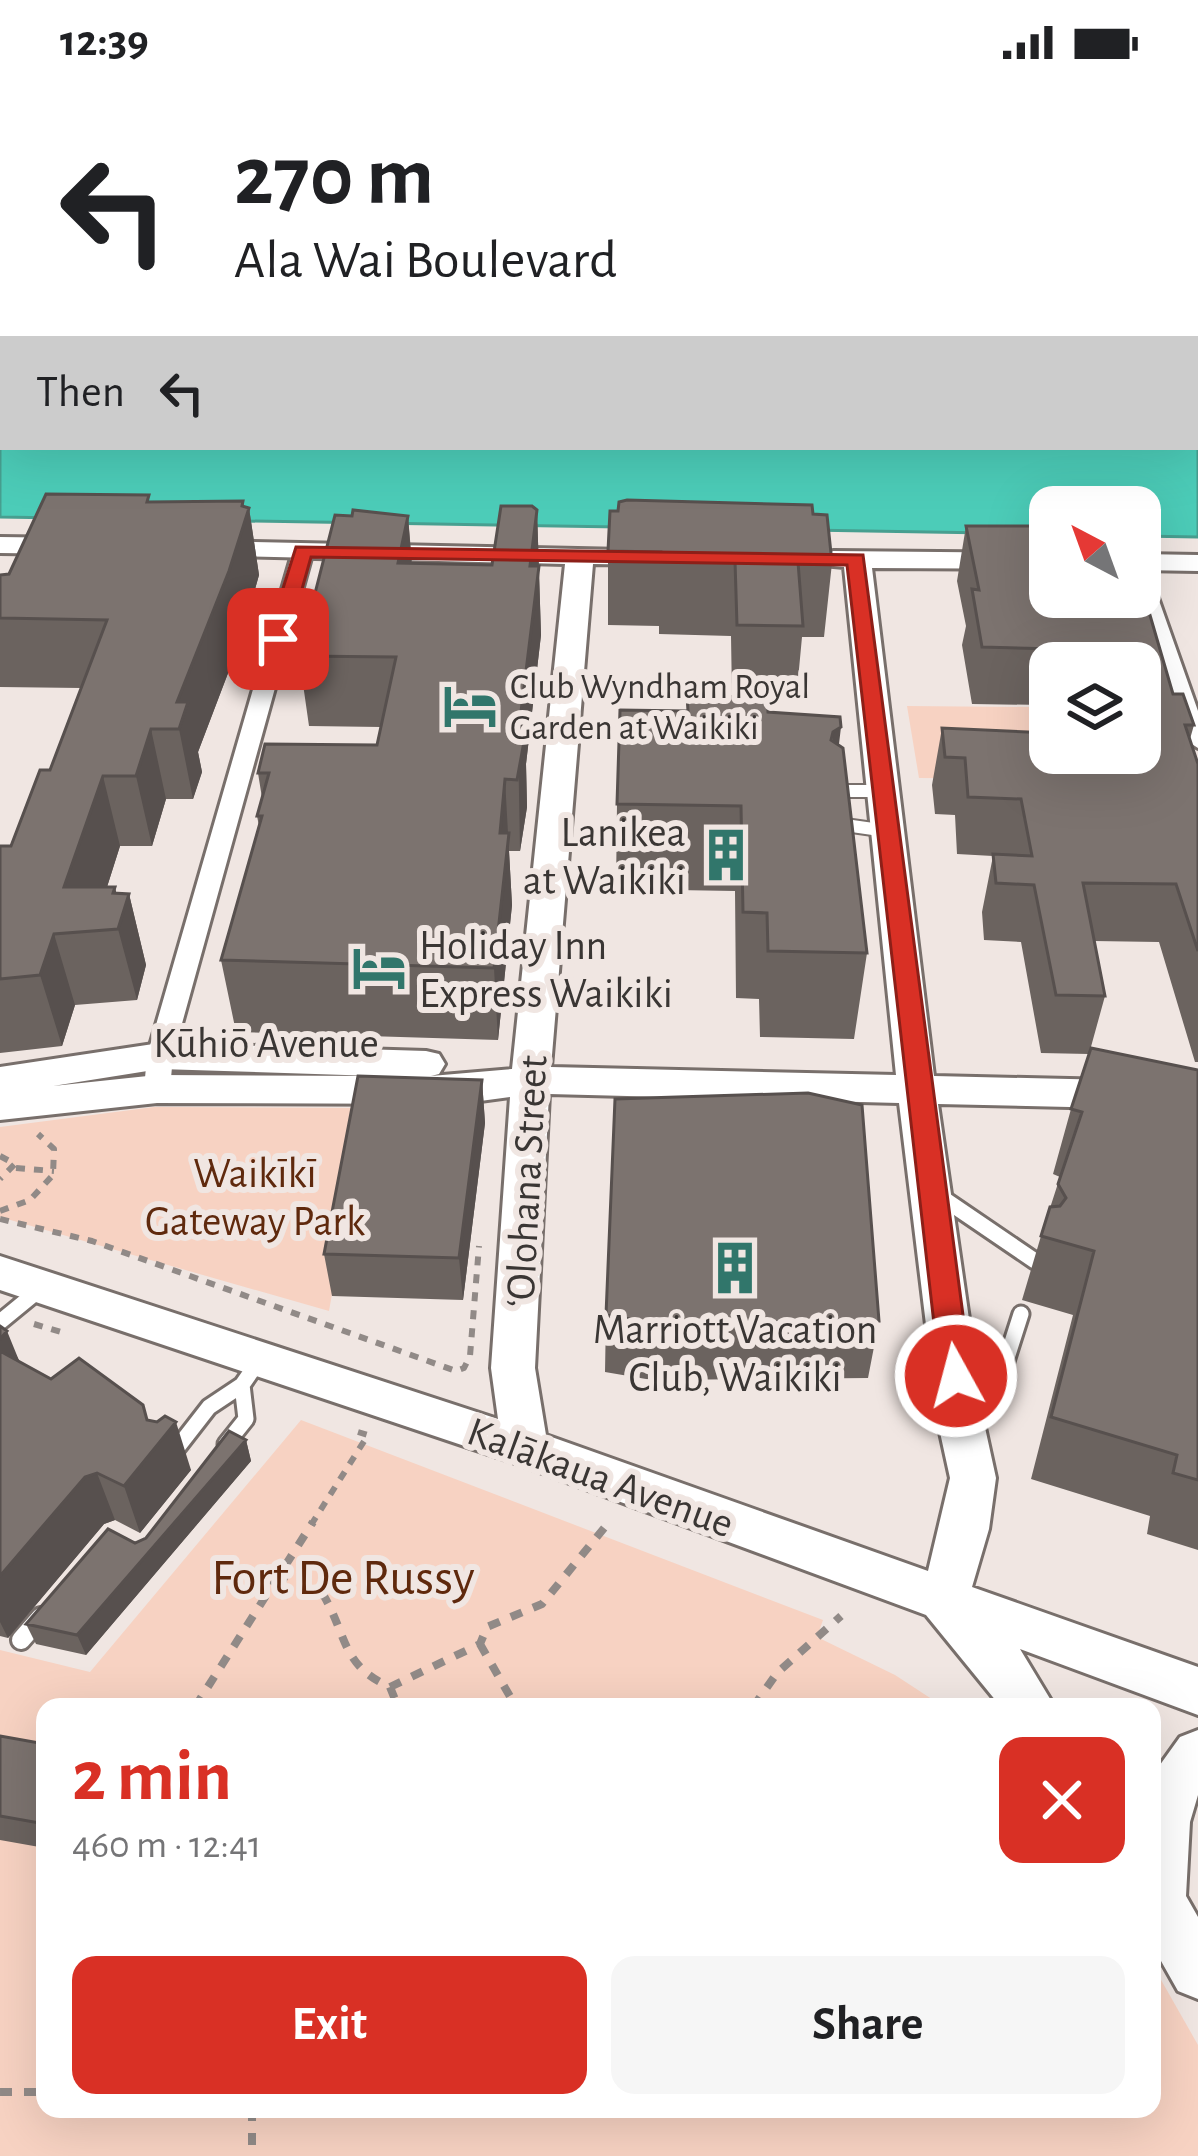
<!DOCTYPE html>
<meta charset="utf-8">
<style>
body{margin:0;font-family:"Alegreya Sans",sans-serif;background:#f6f6f6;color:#202124;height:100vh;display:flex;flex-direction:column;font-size:45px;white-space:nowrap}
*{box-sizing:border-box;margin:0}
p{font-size:39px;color:#757577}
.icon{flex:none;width:66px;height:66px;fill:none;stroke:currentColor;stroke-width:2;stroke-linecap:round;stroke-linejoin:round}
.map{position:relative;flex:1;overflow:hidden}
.sheet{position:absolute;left:36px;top:1614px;width:1125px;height:420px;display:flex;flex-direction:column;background:#fff;border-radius:24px;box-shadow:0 12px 48px #0002}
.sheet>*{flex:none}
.top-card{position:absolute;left:0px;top:0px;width:1200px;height:366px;box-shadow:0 12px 48px #0002;background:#fff;color:#202124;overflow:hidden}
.needle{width:78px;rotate:319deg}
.buttons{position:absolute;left:1029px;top:402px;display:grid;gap:24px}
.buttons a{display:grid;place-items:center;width:132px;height:132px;border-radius:24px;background:#fff;box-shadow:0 12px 48px #0002;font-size:60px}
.pin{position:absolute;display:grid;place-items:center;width:102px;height:102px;color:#fff;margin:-51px;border-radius:24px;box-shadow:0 6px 18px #0006}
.me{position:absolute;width:132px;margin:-66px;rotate:353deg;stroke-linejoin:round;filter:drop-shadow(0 0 9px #0008)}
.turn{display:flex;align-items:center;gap:42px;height:252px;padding:0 36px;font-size:54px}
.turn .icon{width:156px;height:156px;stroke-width:2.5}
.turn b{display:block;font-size:84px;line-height:102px}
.then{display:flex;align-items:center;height:114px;padding:0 36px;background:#0003;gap:24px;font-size:45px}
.round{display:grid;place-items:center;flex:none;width:126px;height:126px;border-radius:24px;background:#f6f6f6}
.headline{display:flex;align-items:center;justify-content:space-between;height:204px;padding:0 36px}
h1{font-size:72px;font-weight:700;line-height:90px;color:#d93025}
.primary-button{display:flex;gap:24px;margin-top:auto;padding:24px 36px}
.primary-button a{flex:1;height:138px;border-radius:24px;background:#d93025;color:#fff;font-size:48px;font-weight:700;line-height:138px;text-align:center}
.primary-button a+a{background:#f6f6f6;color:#202124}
.status{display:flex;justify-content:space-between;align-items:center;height:84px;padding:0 60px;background:#fff;direction:ltr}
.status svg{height:33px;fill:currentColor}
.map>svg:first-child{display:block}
.green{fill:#f7d2c2}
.water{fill:#4cccb8;stroke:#479f90;stroke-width:3}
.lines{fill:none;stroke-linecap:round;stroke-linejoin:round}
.lane-far2-casing{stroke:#786f6b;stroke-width:16}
.lane-far1-casing{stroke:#786f6b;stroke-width:21}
.lane-casing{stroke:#786f6b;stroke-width:24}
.street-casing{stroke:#786f6b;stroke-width:6}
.secondary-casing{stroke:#786f6b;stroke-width:6}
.path-far1{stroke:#918a87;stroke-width:6;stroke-dasharray:9 9;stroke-linecap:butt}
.path{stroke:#918a87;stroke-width:8;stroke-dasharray:12 12;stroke-linecap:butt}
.lane-far2{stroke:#fff;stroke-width:12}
.lane-far1{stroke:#fff;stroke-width:15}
.lane{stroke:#fff;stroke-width:18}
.street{fill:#fff;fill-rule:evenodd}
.secondary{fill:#fff;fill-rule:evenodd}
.wall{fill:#6b635f}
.shaded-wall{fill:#57504e}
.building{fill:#7c736f;stroke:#57504e;stroke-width:3}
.route{fill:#d93025;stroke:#8d1f18;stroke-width:3}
.labels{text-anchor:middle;stroke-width:12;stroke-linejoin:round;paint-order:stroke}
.far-poi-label{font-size:36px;fill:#3a3634;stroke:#f0e6e2;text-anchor:start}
.poi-label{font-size:42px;fill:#3a3634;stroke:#f0e6e2;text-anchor:end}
.street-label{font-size:42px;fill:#3a3634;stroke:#f0e6e2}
.park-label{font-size:42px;fill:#5f290d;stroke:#f0e6e2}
.near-park-label{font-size:51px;fill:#5f290d;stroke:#f0e6e2}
</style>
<div class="status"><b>12:39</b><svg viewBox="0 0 49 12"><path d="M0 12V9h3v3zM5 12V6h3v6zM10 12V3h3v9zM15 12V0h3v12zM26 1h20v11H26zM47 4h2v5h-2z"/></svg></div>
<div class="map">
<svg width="1198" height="2072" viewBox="0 0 1198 2072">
<rect width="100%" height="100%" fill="#f0e6e2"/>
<path class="green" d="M 907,622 L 1032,623 L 1050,695 L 919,694 Z
M 154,1023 L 365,1024 L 329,1227 L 0,1133 L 0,1043 Z
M 301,1336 L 823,1536 L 817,1553 L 895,1591 L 944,1623 L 45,1623 L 45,2025 L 1152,2025 L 1152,1880 L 1198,1961 L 1198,2072 L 0,2072 L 0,1566 L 90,1588 Z"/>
<path class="water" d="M 0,312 L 3,363 L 1197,363 L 1198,326 L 1198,453 L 1140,452 L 1140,423 L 1050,423 L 1050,450 L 0,433 Z"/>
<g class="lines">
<defs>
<path id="lane-far2" d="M 831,707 L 881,707
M 838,740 L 887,747"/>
<path id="lane-far1" d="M 941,1113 L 1035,1177
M 0,1238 L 39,1206
M 969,1331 L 998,1302 L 1021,1230
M 226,1360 L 246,1335 L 242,1301 L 260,1275
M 174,1368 L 209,1323 L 242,1301"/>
<path id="lane" d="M 21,1556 L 41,1533"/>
<path id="street" d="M 40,0 L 52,0 L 53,3 L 41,3 Z
M 751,0 L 763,0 L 763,3 L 751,3 Z
M 1165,0 L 1177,0 L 1178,3 L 1166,3 Z
M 1197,44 L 1198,44 L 1198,54 L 1197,54 Z
M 303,461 L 313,467 L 173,972 L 170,1005 L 157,1015 L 144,1005 L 147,972 L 293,467 Z
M 1140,485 L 1150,491 L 1198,627 L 1198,664 L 1187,657 L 1138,513 Z"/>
<path id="secondary" d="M 362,0 L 381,0 L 383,3 L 364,3 Z
M 0,453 L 73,454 L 87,462 L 73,470 L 0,469 Z
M 204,457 L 671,467 L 675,473 L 661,481 L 593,480 L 551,983 L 896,991 L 844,483 L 823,481 L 819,475 L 833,467 L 1050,469 L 1050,485 L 872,484 L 934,992 L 1198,998 L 1198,1026 L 938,1020 L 984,1339 L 996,1394 L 989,1445 L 972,1503 L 1198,1583 L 1198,1631 L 1020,1565 L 1055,1623 L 1001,1623 L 926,1531 L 518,1380 L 0,1206 L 0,1172 L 498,1335 L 491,1284 L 510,1013 L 458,1020 L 157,1019 L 0,1036 L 0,983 L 160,959 L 426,967 L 439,970 L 445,980 L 439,990 L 431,992 L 512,985 L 565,480 L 194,471 L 190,465 L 194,459 ZM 160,985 L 376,992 L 157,991 L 53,1002 ZM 549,1010 L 899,1019 L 938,1339 L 950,1394 L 928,1487 L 546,1351 L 535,1284 Z
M 1140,470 L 1198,471 L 1198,487 L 1140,486 Z
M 1198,1646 L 1198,1711 L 1190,1738 L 1186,1812 L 1198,1833 L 1198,1915 L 1178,1907 L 1152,1861 L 1152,1692 L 1180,1653 Z"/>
</defs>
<use href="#lane-far2" class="lane-far2-casing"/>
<use href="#lane-far1" class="lane-far1-casing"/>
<use href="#lane" class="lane-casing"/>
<use href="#street" class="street-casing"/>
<use href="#secondary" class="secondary-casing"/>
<path class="path-far1" d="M 0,1072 L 15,1080 L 0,1095
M 16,1084 L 54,1087
M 0,1127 L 30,1116 L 53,1091 L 54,1065 L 38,1050
M 0,1135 L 92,1157 L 456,1287 L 464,1284 L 470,1272 L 479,1162
M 34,1240 L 61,1248
M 311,1441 L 368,1351 L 358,1348"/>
<path class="path" d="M 277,1490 L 324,1512 C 347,1552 342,1582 390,1603 L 398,1623
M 480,1560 L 516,1623
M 390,1603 L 480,1560 L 487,1543 L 542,1520 L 609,1438
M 195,1623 L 313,1438
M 753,1623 L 777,1589 L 841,1532
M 0,2008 L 45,2008
M 252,2025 L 252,2072"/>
<use href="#lane-far2" class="lane-far2"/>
<use href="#lane-far1" class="lane-far1"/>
<use href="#lane" class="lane"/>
<use href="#street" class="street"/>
<use href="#secondary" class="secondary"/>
</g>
<path class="wall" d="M 375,0 L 518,0 L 518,3 L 376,3 Z
M 151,418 L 249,424 L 259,491 L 241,555 L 198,668 L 202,688 L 193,715 L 166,715 L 152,762 L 120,762 L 107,803 L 116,809 L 129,810 L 146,881 L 137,916 L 75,921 L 62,962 L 0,969 L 0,762 L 11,762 L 50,686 L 81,604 L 0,603 L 0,491 L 9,490 Z
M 537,426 L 541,551 L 526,680 L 527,723 L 520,767 L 509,767 L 512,821 L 498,956 L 236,948 L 221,876 L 259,742 L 257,732 L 262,714 L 258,689 L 377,661 L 381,643 L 309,642 L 299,572 L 408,432 L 412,479 L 492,481 Z
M 813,430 L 832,479 L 824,553 L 802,553 L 796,617 L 767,617 L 768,628 L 839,661 L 867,869 L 854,955 L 760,953 L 759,915 L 736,914 L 735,807 L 616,805 L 617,720 L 687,627 L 687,612 L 732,613 L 731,552 L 659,550 L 659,542 L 608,541 L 608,467 Z
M 966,442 L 1050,442 L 1050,513 L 1140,513 L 1140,497 L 1173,610 L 1183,610 L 1194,641 L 1190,655 L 1198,680 L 1198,978 L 1195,978 L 1159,858 L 1094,857 L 1105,912 L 1089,970 L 1041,969 L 1021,858 L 984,856 L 982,828 L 993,772 L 957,770 L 955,731 L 935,730 L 932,701 L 942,644 L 1050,649 L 1050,669 L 1140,669 L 1140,579 L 1050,579 L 1050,644 L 1044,621 L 972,620 L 962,561 L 966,542 L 957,497 Z
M 1198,986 L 1198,1466 L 1147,1450 L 1150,1432 L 1031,1395 L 1073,1231 L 1022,1216 L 1041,1152 L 1060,1093 L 1053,1090 L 1071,1025 Z
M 482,996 L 485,1039 L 463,1216 L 332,1212 L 324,1170 Z
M 606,1231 L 879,1237 L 868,1294 L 652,1296 L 605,1288 Z
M 0,1242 L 20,1278 L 51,1295 L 148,1337 L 191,1386 L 140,1449 L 115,1436 L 104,1440 L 8,1554 L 0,1552 Z
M 246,1356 L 251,1377 L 86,1571 L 36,1560 L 26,1540 L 135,1459 L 146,1454 Z
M 0,1652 L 45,1660 L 45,1764 L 0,1756 Z"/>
<path class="shaded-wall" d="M 94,0 L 135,0 L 136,3 L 94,3 Z
M 143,0 L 342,0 L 314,3 L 143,3 Z
M 0,63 L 3,63 L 3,111 L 0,111 Z
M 243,417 L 246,434 L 249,424 L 259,491 L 241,555 L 198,668 L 202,688 L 193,715 L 179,645 L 177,618 Z
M 537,426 L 541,551 L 526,680 L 527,723 L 520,767 L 518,652 L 530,482 Z
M 408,432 L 413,500 L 398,479 Z
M 841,643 L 831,728 L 823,732 L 833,648 Z
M 151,645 L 166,715 L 152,762 L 136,692 Z
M 103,692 L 120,762 L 93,847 L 64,803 Z
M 505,695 L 512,821 L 498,956 L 494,884 L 500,749 Z
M 115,803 L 122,832 L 129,810 L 146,881 L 137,916 L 118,845 L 113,809 Z
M 54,850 L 75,921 L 62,962 L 40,891 Z
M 482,996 L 485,1039 L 463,1216 L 459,1174 Z
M 7,1247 L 27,1296 L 0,1281 L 0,1255 Z
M 176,1338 L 191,1386 L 140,1449 L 124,1402 Z
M 246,1356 L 251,1377 L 86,1571 L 77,1551 Z
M 97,1389 L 115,1436 L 104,1440 L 8,1554 L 0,1538 L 0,1492 L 85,1393 Z"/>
<path class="building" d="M 126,0 L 231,0 L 242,3 L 126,3 Z
M 411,0 L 514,0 L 514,3 L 413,3 Z
M 661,0 L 724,0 L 725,3 L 662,3 Z
M 789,0 L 1166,0 L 1168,3 L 789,3 Z
M 0,36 L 3,41 L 3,63 L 0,63 Z
M 1197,60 L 1198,62 L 1198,193 L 1197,193 Z
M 46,410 L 149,411 L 147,418 L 243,417 L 242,422 L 249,424 L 229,487 L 177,618 L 188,618 L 179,645 L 151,645 L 136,692 L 103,692 L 64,803 L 115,803 L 113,809 L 129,810 L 118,845 L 54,850 L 40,891 L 0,895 L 0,762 L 11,762 L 40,686 L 50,686 L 107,536 L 0,534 L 0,491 L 9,490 Z
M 627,416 L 812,421 L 813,430 L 827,431 L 832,479 L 798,478 L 803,542 L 737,541 L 735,477 L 661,476 L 661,468 L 608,467 L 610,427 L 618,427 L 619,418 Z
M 501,422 L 532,422 L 537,426 L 530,482 L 539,482 L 518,652 L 525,652 L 517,696 L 505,695 L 500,749 L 509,749 L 494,884 L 221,876 L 262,732 L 257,732 L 269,689 L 258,689 L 265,660 L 377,661 L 396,573 L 299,572 L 335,431 L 352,432 L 353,426 L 408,432 L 398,479 L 492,481 Z
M 966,442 L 1050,442 L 1050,513 L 1140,513 L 1140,497 L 1173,610 L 1183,610 L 1194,641 L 1185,641 L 1198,680 L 1198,867 L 1176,800 L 1083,799 L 1105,912 L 1056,911 L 1034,801 L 996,799 L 993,770 L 1032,772 L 1021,715 L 968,713 L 965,674 L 945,673 L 942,644 L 1050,649 L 1050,669 L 1140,669 L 1140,579 L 1060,579 L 1056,565 L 982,563 L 972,505 L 979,506 Z
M 687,612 L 767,613 L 768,628 L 840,633 L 841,643 L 833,648 L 831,656 L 843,664 L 867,869 L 768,867 L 767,829 L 743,828 L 741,722 L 617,720 L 620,626 L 688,627 Z
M 1091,964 L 1198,986 L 1198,1396 L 1173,1389 L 1177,1371 L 1051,1333 L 1094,1167 L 1041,1152 L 1050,1123 L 1060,1122 L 1066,1114 L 1058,1100 L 1082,1028 L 1071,1025 Z
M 358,992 L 482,996 L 459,1174 L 324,1170 Z
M 808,1009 L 862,1021 L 879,1237 L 654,1239 L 606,1231 L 615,1015 Z
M 0,1242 L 7,1247 L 0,1255 Z
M 0,1267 L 51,1295 L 79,1274 L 143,1321 L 147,1336 L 157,1338 L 165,1332 L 176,1338 L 124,1402 L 97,1389 L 85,1393 L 0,1492 Z
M 229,1347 L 246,1356 L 77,1551 L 26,1540 L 108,1445 L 135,1459 L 146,1454 Z
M 0,1652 L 45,1660 L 45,1740 L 0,1732 Z"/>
<path class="route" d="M 296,463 L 863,471 L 971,1292 L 966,1301 L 956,1305 L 945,1301 L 940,1292 L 847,481 L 311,473 L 288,555 L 278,561 L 267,555 Z"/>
<defs>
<symbol id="hotel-bare" viewBox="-9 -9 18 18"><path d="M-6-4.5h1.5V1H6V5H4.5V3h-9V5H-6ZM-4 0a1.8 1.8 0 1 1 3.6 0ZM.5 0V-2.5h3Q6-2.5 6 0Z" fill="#31766b" stroke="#f0e6e2" stroke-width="2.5" paint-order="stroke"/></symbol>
<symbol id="building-bare" viewBox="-9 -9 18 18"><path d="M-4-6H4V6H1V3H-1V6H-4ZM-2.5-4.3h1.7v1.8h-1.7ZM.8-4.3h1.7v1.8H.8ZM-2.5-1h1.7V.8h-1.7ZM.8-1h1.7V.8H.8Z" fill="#31766b" stroke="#f0e6e2" stroke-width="2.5" paint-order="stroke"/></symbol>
</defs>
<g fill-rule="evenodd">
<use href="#hotel-bare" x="432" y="584" width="76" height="76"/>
<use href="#building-bare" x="688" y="733" width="76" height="76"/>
<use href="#hotel-bare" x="341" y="846" width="76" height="76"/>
<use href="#building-bare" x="697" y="1146" width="76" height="76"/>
</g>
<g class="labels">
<g class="far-poi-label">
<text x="510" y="614">Club Wyndham Royal<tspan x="510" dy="41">Garden at Waikiki</tspan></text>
</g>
<g class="poi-label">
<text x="686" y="762">Lanikea<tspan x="686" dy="48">at Waikiki</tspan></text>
<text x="419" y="875" text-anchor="start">Holiday Inn<tspan x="419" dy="48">Express Waikiki</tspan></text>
<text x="735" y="1259" text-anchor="middle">Marriott Vacation<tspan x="735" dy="48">Club, Waikiki</tspan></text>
</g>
<g class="street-label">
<text x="266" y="973">Kūhiō Avenue</text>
<text transform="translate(525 1097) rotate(-87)" y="15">ʻOlohana Street</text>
<text transform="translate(601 1392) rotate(20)" y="15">Kalākaua Avenue</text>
</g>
<g class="park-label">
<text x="255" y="1103">Waikīkī<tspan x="255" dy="48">Gateway Park</tspan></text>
</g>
<g class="near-park-label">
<text x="343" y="1510">Fort De Russy</text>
</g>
</g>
</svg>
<div class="buttons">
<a><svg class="needle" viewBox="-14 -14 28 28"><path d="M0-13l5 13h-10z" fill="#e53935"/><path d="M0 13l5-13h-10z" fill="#757577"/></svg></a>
<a><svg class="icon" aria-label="layers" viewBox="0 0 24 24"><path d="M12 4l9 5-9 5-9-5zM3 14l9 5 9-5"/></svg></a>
</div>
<div class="pin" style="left:278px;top:555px;background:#d93025"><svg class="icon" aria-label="arrive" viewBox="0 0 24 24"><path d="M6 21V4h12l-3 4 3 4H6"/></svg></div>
<svg class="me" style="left:956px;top:1292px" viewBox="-20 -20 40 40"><circle r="17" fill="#d93025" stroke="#fff" stroke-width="3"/><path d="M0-11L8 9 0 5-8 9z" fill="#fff"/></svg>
<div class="top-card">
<div class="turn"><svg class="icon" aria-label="left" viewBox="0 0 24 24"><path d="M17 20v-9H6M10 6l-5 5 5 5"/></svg><div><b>270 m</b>Ala Wai Boulevard</div></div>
<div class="then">Then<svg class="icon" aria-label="left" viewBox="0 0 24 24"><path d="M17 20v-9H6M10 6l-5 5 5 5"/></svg></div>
</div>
<section class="sheet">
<div class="headline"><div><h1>2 min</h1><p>460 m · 12:41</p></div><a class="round" style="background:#d93025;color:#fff"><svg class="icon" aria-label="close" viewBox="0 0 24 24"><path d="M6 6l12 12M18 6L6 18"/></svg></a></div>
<div class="primary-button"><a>Exit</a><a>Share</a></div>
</section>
</div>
